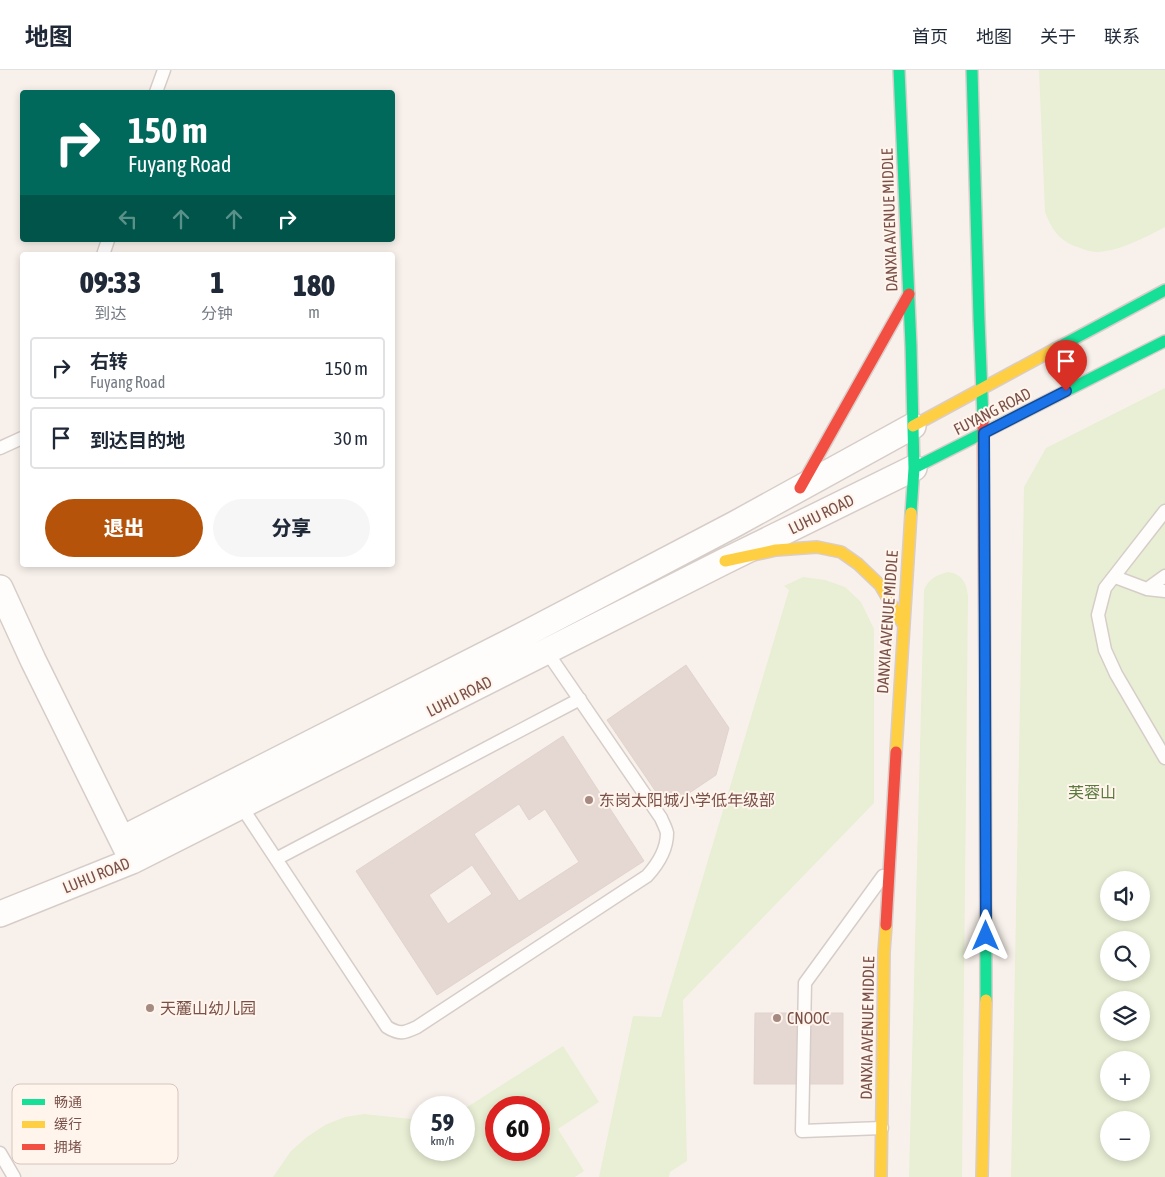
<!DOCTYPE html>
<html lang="zh">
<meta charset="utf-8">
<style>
body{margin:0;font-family:"Asap Condensed","Noto Sans SC",sans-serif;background:#f6f6f7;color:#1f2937;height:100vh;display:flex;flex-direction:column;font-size:19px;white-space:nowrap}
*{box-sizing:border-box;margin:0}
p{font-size:16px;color:#747a83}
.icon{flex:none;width:28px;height:28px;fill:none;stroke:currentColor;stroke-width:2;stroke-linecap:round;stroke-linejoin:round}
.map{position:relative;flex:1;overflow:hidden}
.side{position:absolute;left:20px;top:182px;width:375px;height:315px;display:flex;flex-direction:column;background:#fff;border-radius:5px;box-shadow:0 2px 8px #0003}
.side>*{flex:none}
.top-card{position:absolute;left:20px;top:20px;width:375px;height:152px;border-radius:5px;box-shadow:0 2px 8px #0003;background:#00695c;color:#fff;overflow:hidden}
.tools{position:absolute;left:1100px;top:801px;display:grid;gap:10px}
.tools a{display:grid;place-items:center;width:50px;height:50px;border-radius:50%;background:#fff;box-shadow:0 2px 8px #0003;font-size:25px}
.speed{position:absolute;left:410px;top:1026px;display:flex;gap:10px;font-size:25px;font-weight:700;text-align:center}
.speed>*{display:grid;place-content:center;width:65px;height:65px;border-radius:50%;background:#fff;box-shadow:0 2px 8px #0003;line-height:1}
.speed small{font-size:12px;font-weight:400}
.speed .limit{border:8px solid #d22;background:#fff;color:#111}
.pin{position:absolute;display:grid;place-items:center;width:42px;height:42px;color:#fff;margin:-51px -21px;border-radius:50% 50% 50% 0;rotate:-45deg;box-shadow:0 0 5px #0007}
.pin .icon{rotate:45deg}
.me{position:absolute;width:55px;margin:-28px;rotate:0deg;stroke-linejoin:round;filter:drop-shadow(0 0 4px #0008)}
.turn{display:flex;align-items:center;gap:18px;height:105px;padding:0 25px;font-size:22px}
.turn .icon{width:65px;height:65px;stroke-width:2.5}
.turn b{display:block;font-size:35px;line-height:42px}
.lanes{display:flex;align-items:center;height:48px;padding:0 25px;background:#0003;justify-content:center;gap:25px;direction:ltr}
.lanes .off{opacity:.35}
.eta{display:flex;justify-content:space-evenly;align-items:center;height:85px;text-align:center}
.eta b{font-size:30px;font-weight:800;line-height:35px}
.cta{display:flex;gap:10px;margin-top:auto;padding:10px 25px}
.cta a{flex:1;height:58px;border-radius:30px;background:#b45309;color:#fff;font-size:20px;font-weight:800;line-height:58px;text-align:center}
.cta a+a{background:#f6f6f7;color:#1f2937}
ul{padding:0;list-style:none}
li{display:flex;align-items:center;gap:15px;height:62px;margin:0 10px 8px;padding:0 15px;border:2px solid #e0e1e3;border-radius:5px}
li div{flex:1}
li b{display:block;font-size:19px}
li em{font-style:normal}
header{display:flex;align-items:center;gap:30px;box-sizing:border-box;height:70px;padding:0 25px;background:#fff;border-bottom:1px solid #e0e1e3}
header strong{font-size:24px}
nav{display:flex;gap:28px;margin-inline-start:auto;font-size:18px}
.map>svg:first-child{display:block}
.green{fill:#e8efd4;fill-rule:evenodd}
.building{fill:#e5d7d2;stroke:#e2d3cd;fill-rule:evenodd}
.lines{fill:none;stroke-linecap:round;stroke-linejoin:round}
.lane-casing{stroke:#d7cdc8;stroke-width:15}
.street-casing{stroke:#d7cdc8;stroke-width:28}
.fast-casing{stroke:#dacdc9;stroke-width:14}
.slow-casing{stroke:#dacdc9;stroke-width:14}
.jam-casing{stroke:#dacdc9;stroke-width:14}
.lane{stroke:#fefdfc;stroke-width:12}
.street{stroke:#fefdfc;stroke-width:25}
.fast{stroke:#16e098;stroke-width:11}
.slow{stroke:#ffcf43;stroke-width:11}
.jam{stroke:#f24e42;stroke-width:11}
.route-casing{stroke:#114b97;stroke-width:12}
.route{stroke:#1a73e8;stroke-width:9}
.poi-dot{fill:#a68981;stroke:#fff5ed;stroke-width:2}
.labels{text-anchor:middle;stroke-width:4;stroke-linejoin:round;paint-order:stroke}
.street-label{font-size:16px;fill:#7a5148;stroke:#fff5ed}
.park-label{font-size:16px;fill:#597a3c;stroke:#fff5ed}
.poi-label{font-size:16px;fill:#7a5148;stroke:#fff5ed;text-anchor:start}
.key{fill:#fff5ed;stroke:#d7c4bc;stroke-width:1}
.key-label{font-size:14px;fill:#7a5148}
</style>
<header>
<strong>地图</strong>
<nav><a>首页</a><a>地图</a><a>关于</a><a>联系</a></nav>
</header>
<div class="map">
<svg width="1165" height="1107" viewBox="0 0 1165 1107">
<rect width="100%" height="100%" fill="#f8f1eb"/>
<path class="green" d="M 1039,0 L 1165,0 L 1165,157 C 1146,167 1118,182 1096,182 C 1089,182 1081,178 1074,176 C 1058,169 1051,158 1045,142 Z
M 1165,318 L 1165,1107 L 1011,1107 L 1024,417 L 1046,378 ZM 1109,810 L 1141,810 L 1141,842 L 1109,842 ZM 1109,870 L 1141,870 L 1141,902 L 1109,902 ZM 1109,930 L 1141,930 L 1141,962 L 1109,962 ZM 1109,990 L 1141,990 L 1141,1022 L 1109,1022 ZM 1109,1050 L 1141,1050 L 1141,1082 L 1109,1082 Z
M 948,502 C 962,504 967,513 968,527 L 962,1107 L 909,1107 L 924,520 C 928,509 937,505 948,502 Z
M 803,507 L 825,510 L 845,517 L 861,532 L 874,559 L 874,733 L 683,930 L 687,1091 L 670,1102 L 669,1107 L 599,1107 L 633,946 L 661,947 L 789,520 L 784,516 Z
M 563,976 L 599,1032 L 558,1059 L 584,1101 L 575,1107 L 273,1107 L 291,1081 L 307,1067 L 325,1055 L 345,1047 L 364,1044 L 421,1050 L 421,1080 L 464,1080 L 464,1039 ZM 496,1038 L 539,1038 L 539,1080 L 496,1080 Z"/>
<path class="building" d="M 686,595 L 729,658 L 716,705 L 667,738 L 607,650 Z
M 563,666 L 644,791 L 437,925 L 356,801 ZM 519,734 L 529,750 L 545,739 L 579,792 L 519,831 L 474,764 ZM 472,795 L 492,824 L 448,854 L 429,825 Z
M 755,943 L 843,943 L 843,1014 L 754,1014 Z"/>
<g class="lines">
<defs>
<path id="lane" d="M 156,22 L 164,0
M 103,185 L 108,170
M 0,378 L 22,368
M 1165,441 L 1105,518 L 1098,545 L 1105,580 L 1116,604 L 1165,688
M 1115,507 L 1147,519 L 1165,521
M 1147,519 L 1165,506
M 241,736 L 387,957 C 400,965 404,963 417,957 L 647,806 C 658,794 667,780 667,763 C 666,758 663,753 661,748 L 547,582
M 276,789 L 580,629
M 882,1058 L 802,1061 L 805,913 L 883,806
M 0,1083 L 14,1107"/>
<path id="street" d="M 0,518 L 33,590 L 129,784
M 122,769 L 529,562 L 735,454 L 913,356
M 0,844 L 132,791 L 725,491 L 914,398"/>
<path id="fast" d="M 899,0 L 911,276 L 914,398 L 911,443
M 972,0 L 979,249 L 983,349
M 1055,279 L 1165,220
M 914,398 L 1165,271
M 985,608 L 986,930"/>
<path id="slow" d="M 913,356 L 1055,279
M 725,491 L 776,480 L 817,477 L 841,482 L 858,494 L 880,515 L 903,554
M 896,682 L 911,443
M 881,1107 L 884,882 L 886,855
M 982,1107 L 986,930"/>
<path id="jam" d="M 983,349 L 985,608
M 800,418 L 909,224
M 886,855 L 896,682"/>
</defs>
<use href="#lane" class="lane-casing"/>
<use href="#street" class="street-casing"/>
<use href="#fast" class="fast-casing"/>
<use href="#slow" class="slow-casing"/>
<use href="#jam" class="jam-casing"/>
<use href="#lane" class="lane"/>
<use href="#street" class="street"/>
<use href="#fast" class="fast"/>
<use href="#slow" class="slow"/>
<use href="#jam" class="jam"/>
</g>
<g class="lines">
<defs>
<path id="route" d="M 986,866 L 984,363 L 1066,321"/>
</defs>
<use href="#route" class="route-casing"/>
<use href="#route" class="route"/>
</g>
<g class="poi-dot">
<circle cx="589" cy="730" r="5"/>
<circle cx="150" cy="938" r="5"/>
<circle cx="777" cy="948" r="5"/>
</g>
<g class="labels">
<g class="street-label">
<text transform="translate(889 150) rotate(-92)" y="6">DANXIA AVENUE MIDDLE</text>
<text transform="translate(992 341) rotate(-27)" y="6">FUYANG ROAD</text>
<text transform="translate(821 444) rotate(-26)" y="6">LUHU ROAD</text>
<text transform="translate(887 552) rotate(-86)" y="6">DANXIA AVENUE MIDDLE</text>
<text transform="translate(459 626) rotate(-27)" y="6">LUHU ROAD</text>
<text transform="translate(96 805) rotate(-22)" y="6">LUHU ROAD</text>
<text transform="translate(867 958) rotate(-89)" y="6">DANXIA AVENUE MIDDLE</text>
</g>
<g class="park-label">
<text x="1092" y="728">芙蓉山</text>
</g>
<g class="poi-label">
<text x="599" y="736">东岗太阳城小学低年级部</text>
<text x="160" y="944">天麓山幼儿园</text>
<text x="787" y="954">CNOOC</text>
</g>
</g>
<rect x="12" y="1014" width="166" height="80" rx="8" class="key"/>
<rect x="22" y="1029" width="23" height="6" fill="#16e098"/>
<rect x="22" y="1051" width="23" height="7" fill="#ffcf43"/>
<rect x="22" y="1074" width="23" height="6" fill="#f24e42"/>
<g class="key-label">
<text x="54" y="1037">畅通</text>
<text x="54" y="1059">缓行</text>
<text x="54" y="1082">拥堵</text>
</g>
</svg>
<div class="tools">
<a><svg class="icon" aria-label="sound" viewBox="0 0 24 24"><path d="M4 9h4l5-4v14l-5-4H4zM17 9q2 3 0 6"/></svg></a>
<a><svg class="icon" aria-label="search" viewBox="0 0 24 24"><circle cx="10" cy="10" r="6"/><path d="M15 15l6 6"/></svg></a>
<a><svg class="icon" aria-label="layers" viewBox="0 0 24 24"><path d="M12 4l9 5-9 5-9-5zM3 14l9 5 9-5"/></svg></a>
<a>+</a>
<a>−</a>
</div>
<div class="speed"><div>59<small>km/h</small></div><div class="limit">60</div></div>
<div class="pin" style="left:1066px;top:321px;background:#d93025"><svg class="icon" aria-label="arrive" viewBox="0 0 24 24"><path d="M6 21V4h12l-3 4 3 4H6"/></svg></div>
<svg class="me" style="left:986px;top:866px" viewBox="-20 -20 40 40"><path d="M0-17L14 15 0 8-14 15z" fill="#1a73e8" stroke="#fff" stroke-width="4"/></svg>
<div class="top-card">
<div class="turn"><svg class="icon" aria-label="right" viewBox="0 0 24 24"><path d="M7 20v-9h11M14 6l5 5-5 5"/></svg><div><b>150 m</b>Fuyang Road</div></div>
<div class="lanes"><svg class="icon off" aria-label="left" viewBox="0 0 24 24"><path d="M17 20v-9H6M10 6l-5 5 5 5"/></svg><svg class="icon off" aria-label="ahead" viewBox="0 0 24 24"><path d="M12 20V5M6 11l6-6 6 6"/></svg><svg class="icon off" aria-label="ahead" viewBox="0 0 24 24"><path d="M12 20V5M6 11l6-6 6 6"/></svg><svg class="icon" aria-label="right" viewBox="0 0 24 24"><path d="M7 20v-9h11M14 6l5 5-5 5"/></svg></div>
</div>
<section class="side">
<div class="eta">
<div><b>09:33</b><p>到达</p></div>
<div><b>1</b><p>分钟</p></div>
<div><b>180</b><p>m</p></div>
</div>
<ul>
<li><svg class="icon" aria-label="right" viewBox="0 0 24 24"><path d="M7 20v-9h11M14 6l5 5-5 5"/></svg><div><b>右转</b><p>Fuyang Road</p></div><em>150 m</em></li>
<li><svg class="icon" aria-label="arrive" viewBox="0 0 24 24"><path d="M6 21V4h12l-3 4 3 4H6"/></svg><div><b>到达目的地</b></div><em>30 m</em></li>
</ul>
<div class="cta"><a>退出</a><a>分享</a></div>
</section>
</div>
